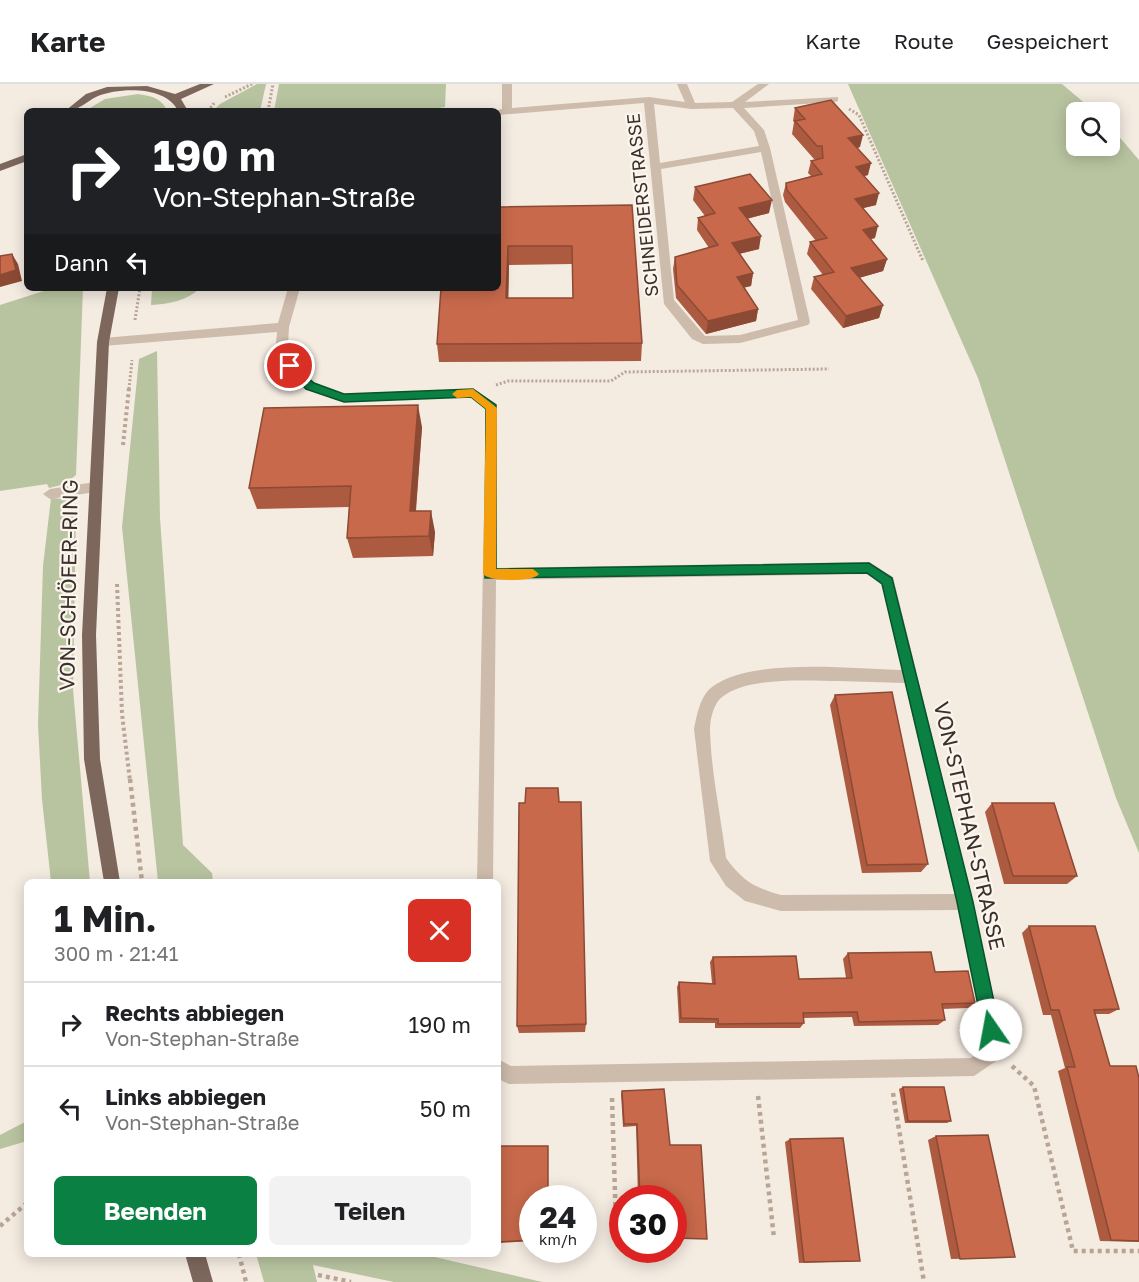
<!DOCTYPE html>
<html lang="de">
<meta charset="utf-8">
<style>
body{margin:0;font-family:"Golos Text",sans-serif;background:#f2f2f2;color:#202124;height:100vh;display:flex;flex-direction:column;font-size:22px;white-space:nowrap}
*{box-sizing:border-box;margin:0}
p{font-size:20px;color:#757577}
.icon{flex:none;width:33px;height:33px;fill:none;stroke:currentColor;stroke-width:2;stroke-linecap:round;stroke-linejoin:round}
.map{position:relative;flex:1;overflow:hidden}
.details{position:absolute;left:24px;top:795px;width:477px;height:378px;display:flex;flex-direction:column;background:#fff;border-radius:9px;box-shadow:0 3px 15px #0003}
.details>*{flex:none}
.hud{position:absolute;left:24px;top:24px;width:477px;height:183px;border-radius:9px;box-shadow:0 3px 15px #0003;background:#202124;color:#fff;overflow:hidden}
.tools{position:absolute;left:1066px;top:18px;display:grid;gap:12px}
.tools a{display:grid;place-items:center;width:54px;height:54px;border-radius:9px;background:#fff;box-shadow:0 3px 15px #0003;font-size:30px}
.speed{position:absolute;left:519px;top:1101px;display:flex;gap:12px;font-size:30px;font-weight:700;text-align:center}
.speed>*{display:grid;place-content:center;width:78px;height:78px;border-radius:50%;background:#fff;box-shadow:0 3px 15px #0003;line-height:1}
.speed small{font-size:15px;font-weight:400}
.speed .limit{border:9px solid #d22;background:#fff;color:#111}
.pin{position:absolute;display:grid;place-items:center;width:51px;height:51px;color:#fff;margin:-26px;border:3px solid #fff;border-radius:50%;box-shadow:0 2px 6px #0007}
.me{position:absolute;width:66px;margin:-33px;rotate:348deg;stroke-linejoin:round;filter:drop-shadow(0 0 4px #0008)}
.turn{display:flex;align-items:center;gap:21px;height:126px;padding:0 30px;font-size:27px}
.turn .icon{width:78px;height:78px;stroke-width:2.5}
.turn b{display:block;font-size:42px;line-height:51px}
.then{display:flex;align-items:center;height:57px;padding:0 30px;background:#0003;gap:12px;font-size:22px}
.round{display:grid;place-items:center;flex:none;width:63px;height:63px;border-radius:9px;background:#f2f2f2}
.headline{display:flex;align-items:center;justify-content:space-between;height:102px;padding:0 30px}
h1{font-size:36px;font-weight:700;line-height:45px}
.primary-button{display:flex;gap:12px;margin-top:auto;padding:12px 30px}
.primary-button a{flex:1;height:69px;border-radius:9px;background:#0b8043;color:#fff;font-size:24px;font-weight:700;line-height:69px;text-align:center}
.primary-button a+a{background:#f2f2f2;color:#202124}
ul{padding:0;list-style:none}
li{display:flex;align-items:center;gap:18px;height:84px;padding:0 30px;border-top:2px solid #e0e0e0}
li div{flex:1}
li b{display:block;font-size:22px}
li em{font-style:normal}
header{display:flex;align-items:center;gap:36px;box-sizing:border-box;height:84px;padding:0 30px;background:#fff;border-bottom:2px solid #e0e0e0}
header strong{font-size:28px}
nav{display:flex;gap:33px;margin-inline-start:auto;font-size:21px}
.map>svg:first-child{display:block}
.green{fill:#b8c4a0}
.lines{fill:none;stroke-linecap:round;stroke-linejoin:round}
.path-far2{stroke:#b9a596;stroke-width:3;stroke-dasharray:2 2;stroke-linecap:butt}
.path-far1{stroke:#b9a596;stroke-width:4;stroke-dasharray:3 3;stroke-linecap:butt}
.path{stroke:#b9a596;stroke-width:4.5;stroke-dasharray:4 4;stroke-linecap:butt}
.minor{fill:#cdbbac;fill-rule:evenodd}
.major{fill:#7d675c;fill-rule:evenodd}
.wall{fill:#ac5a40;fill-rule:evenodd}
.shaded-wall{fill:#8c4a34}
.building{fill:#c8694b;stroke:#8c4a34;stroke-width:1.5;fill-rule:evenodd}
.route{fill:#0b8043;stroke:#07532c;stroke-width:1.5}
.slow{fill:#f59e0b}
.labels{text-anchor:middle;stroke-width:4.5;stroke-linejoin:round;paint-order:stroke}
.far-street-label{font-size:18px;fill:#3b302b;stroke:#fbf5ee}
.street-label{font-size:21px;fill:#3b302b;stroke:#fbf5ee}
</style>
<header>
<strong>Karte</strong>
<nav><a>Karte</a><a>Route</a><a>Gespeichert</a></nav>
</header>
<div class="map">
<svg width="1139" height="1198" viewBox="0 0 1139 1198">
<rect width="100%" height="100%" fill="#f4ebe1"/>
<path class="green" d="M 257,0 L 266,0 L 260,27 L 213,27 L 220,20 Z
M 279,0 L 446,0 L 445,23 L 420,27 L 274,27 Z
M 848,0 L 1062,0 L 1095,28 L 1077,28 L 1077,62 L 1110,62 L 1110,42 L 1139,76 L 1139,769 L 1116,714 L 978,294 Z
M 138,10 C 151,12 162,14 167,27 L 85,27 L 105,15 Z
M 53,204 L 83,204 L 76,391 L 65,400 L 49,404 L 47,400 L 0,407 L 0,221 Z
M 152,204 L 200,204 C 187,217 169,220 151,221 Z
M 157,267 L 160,434 L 183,761 L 212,789 L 213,798 L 158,798 L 122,443 L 139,275 Z
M 51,414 L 66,415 L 76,425 L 73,605 L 90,798 L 51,798 L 42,715 L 38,641 L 43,482 Z
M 27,1037 L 27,1057 L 0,1065 L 0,1051 Z
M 256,1170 L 422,1170 L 542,1198 L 394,1198 L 313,1181 L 317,1198 L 264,1198 Z"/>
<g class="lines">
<path class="path-far2" d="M 225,13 L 252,0
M 849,25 L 859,31 L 923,177
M 208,27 L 215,18
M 268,27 L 273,0
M 135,236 L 140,204
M 496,301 L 508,297 L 611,297 L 625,288 L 829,285
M 129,305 L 132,276"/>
<path class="path-far1" d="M 123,361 L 129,304
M 117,500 L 122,630 L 130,697"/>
<path class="path" d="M 130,695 L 142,798
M 1012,982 L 1034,1002 L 1073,1167 L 1139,1167
M 893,1009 L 924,1198
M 758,1012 L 774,1154
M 612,1014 L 616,1141
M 0,1142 L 27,1119
M 239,1170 L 246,1198
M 318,1191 L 351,1198"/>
<path class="minor" d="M 502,0 L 512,0 L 512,24 L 649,13 L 685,18 L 677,0 L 687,0 L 695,19 L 732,18 L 758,0 L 769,0 L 745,18 L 838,13 L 838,17 L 835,18 L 744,24 L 764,46 L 770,64 L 810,238 L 808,241 L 740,259 L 703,260 L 692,255 L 664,220 L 644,19 L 498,31 L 498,27 L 494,27 L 502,25 ZM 654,20 L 691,25 L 733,24 L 754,47 L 759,62 L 660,79 ZM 761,68 L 798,236 L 740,251 L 705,252 L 674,216 L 661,85 Z
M 288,204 L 300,204 L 289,243 L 288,261 L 295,280 L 314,299 L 345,310 L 473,305 L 496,320 L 497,484 L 869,478 L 893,493 L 973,818 L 1005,967 L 1002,973 L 974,992 L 509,1000 L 498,995 L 498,975 L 511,982 L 971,974 L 986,963 L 958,826 L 781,827 L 745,817 L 726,802 L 710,777 L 694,645 C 697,631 700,612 712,603 C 751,573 853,585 902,586 L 882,500 L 866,490 L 496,496 L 493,798 L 477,798 L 486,325 L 470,313 L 340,317 L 306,305 L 286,285 L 276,261 L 277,248 L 103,262 L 97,258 L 103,254 L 278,239 ZM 839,597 L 905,599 L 955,810 L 781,811 C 753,803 743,797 726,774 C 721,733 711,688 710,646 C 710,636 713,620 722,613 C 748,592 807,597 839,597 Z
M 95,398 L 102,403 L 95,408 L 50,415 L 43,410 L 50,405 Z"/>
<path class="major" d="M 200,0 L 214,0 L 181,15 L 188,27 L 178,27 C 167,2 120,3 98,12 C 85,18 79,27 65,27 L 86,10 L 107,3 L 147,2 L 175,10 Z
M 27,70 L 27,77 L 0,87 L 0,80 Z
M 107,204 L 119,204 L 109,258 L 96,551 L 100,675 L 120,798 L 104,798 L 84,675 L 82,551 L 97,258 Z
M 185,1170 L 205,1170 L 213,1198 L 193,1198 Z"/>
</g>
<path class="wall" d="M 795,24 L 860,63 L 857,64 L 868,91 L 864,92 L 876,121 L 863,124 L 875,154 L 870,155 L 887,175 L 883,187 L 859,194 L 883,221 L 879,234 L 843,244 L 811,205 L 814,193 L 823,191 L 807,170 L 810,158 L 816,157 L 785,118 L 783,111 L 786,99 L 811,92 L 808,89 L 811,77 L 819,75 L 814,75 L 792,50 L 794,38 L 793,37 Z
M 695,103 L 769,129 L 747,135 L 759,165 L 739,170 L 753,189 L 751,202 L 744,203 L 758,225 L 756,237 L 706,250 L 676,214 L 673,185 L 675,173 L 709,164 L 697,146 L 698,134 L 705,132 L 693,116 Z
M 632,121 L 642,259 L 641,277 L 439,278 L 437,260 L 498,123 ZM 572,180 L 573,214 L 508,214 L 509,181 Z
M 422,343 L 416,427 L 435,448 L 433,472 L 353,474 L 347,454 L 349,423 L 257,425 L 249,404 Z
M 835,611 L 928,780 L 921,788 L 862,789 L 830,621 Z
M 559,718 L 586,940 L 585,948 L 519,949 L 517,942 Z
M 992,719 L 1077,792 L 1067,800 L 1004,800 L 985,728 Z
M 1029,842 L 1119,925 L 1109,930 L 1095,930 L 1110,982 L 1139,994 L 1139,1158 L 1100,1157 L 1058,987 L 1065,984 L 1051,931 L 1043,931 L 1022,849 Z
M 848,869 L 935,888 L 975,919 L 968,924 L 942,925 L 945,936 L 938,941 L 854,942 L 852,933 L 804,934 L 804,939 L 800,944 L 715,944 L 715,939 L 679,939 L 677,903 L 679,898 L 712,899 L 710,878 L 713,873 L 799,895 L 846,894 L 843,875 Z
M 903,1003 L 951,1037 L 947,1039 L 905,1039 L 899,1005 Z
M 622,1007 L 670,1061 L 707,1155 L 674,1155 L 674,1114 L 638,1114 L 636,1042 L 623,1043 L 621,1010 Z
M 936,1052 L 1005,1174 L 951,1175 L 928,1056 Z
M 790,1055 L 860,1177 L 799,1179 L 785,1058 Z
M 498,1062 L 548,1062 L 548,1065 L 532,1114 L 532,1157 L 498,1159 Z"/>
<path class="shaded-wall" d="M 863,51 L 860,63 L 845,67 L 848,54 Z
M 871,79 L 868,91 L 853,95 L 856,83 Z
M 879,109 L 876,121 L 851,127 L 855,115 Z
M 772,116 L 769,129 L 737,137 L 739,124 Z
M 878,142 L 875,154 L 859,158 L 863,146 Z
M 761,152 L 759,165 L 730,172 L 732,159 Z
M 508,162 L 509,181 L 508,232 L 506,214 Z
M 12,170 L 18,180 L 22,197 L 0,203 L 0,191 Z
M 887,175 L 883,187 L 848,197 L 851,184 Z
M 753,189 L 751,202 L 735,206 L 737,193 Z
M 883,221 L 879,234 L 843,244 L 846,232 Z
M 758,225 L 756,237 L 706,250 L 708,237 Z
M 418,321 L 422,343 L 414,448 L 410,427 Z
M 431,427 L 435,448 L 433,472 L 429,452 Z"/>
<path class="building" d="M 831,16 L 863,51 L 848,54 L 871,79 L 856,83 L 879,109 L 855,115 L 878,142 L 863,146 L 887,175 L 851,184 L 883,221 L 846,232 L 814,193 L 834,188 L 810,158 L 827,154 L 787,106 L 786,99 L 822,90 L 811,77 L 823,74 L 822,62 L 817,62 L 795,37 L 805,35 L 795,24 Z
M 750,90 L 772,116 L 739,124 L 761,152 L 732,159 L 753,189 L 737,193 L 758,225 L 708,237 L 677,201 L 675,173 L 718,161 L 698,134 L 715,129 L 695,103 Z
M 632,121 L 642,259 L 437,260 L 441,204 L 498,204 L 498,123 ZM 508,162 L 572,162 L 573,214 L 506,214 Z
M 12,170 L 16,186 L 0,191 L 0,172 Z
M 418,321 L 410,427 L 431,427 L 429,452 L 347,454 L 351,402 L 249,404 L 264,324 Z
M 892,608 L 928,780 L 867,781 L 835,611 Z
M 526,704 L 558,704 L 559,718 L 581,718 L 586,940 L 517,942 L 519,719 L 525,719 Z
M 992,719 L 1054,719 L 1077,792 L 1013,792 Z
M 1029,842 L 1095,842 L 1119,925 L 1094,926 L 1110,982 L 1136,982 L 1139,994 L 1139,1157 L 1111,1156 L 1067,983 L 1075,983 L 1059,926 L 1051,926 Z
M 931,868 L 935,888 L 968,887 L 975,919 L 942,920 L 945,936 L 859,938 L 857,928 L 803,929 L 804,939 L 718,940 L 718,935 L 681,934 L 679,898 L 715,900 L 713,873 L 796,872 L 799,895 L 852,894 L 848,869 Z
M 903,1003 L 944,1003 L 951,1037 L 908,1037 Z
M 664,1005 L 670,1061 L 701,1061 L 707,1155 L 674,1154 L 674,1114 L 640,1114 L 637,1040 L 624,1040 L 622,1007 Z
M 988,1051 L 1015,1173 L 960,1175 L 936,1052 Z
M 843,1054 L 860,1177 L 804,1178 L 790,1055 Z
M 498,1062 L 548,1062 L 548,1114 L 532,1114 L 532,1156 L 498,1158 Z"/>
<path class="route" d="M 290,278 L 314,299 L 344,310 L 473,305 L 496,321 L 496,485 L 869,479 L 892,494 L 973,818 L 1000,946 L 997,952 L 991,954 L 986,952 L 983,946 L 957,818 L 882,500 L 867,489 L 485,494 L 486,325 L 471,313 L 344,318 L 306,305 L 285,282 Z"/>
<path class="slow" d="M 473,305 L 497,324 L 496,485 L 533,485 L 539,490 C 533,498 489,498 483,490 L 486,325 L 471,313 L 457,314 L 452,310 L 457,306 Z"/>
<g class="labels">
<g class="far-street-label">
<text transform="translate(643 121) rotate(-96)" y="6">SCHNEIDERSTRASSE</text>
</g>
<g class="street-label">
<text transform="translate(69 501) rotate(-89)" y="7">VON-SCHÖFER-RING</text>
<text transform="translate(969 742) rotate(77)" y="7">VON-STEPHAN-STRASSE</text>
</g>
</g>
</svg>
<div class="tools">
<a><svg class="icon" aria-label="search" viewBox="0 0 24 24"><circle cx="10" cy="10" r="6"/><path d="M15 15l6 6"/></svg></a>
</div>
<div class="speed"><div>24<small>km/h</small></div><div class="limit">30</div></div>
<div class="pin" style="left:290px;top:282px;background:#d93025"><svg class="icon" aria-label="arrive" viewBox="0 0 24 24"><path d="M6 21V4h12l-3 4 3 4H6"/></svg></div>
<svg class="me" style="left:991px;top:946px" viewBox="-20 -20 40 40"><circle r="19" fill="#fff"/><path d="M0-13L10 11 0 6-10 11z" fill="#0b8043"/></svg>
<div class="hud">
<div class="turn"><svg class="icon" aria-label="right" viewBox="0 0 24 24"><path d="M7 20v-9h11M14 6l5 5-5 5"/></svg><div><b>190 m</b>Von-Stephan-Straße</div></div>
<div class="then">Dann<svg class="icon" aria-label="left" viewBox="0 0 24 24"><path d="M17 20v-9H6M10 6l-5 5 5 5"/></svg></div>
</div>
<section class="details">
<div class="headline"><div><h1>1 Min.</h1><p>300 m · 21:41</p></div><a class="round" style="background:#d93025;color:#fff"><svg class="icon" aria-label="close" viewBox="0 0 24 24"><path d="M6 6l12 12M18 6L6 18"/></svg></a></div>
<ul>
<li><svg class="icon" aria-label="right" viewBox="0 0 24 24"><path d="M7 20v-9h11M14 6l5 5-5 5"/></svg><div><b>Rechts abbiegen</b><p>Von-Stephan-Straße</p></div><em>190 m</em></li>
<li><svg class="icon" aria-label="left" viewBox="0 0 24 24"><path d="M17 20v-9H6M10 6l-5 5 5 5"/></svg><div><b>Links abbiegen</b><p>Von-Stephan-Straße</p></div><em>50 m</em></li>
</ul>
<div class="primary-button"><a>Beenden</a><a>Teilen</a></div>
</section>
</div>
